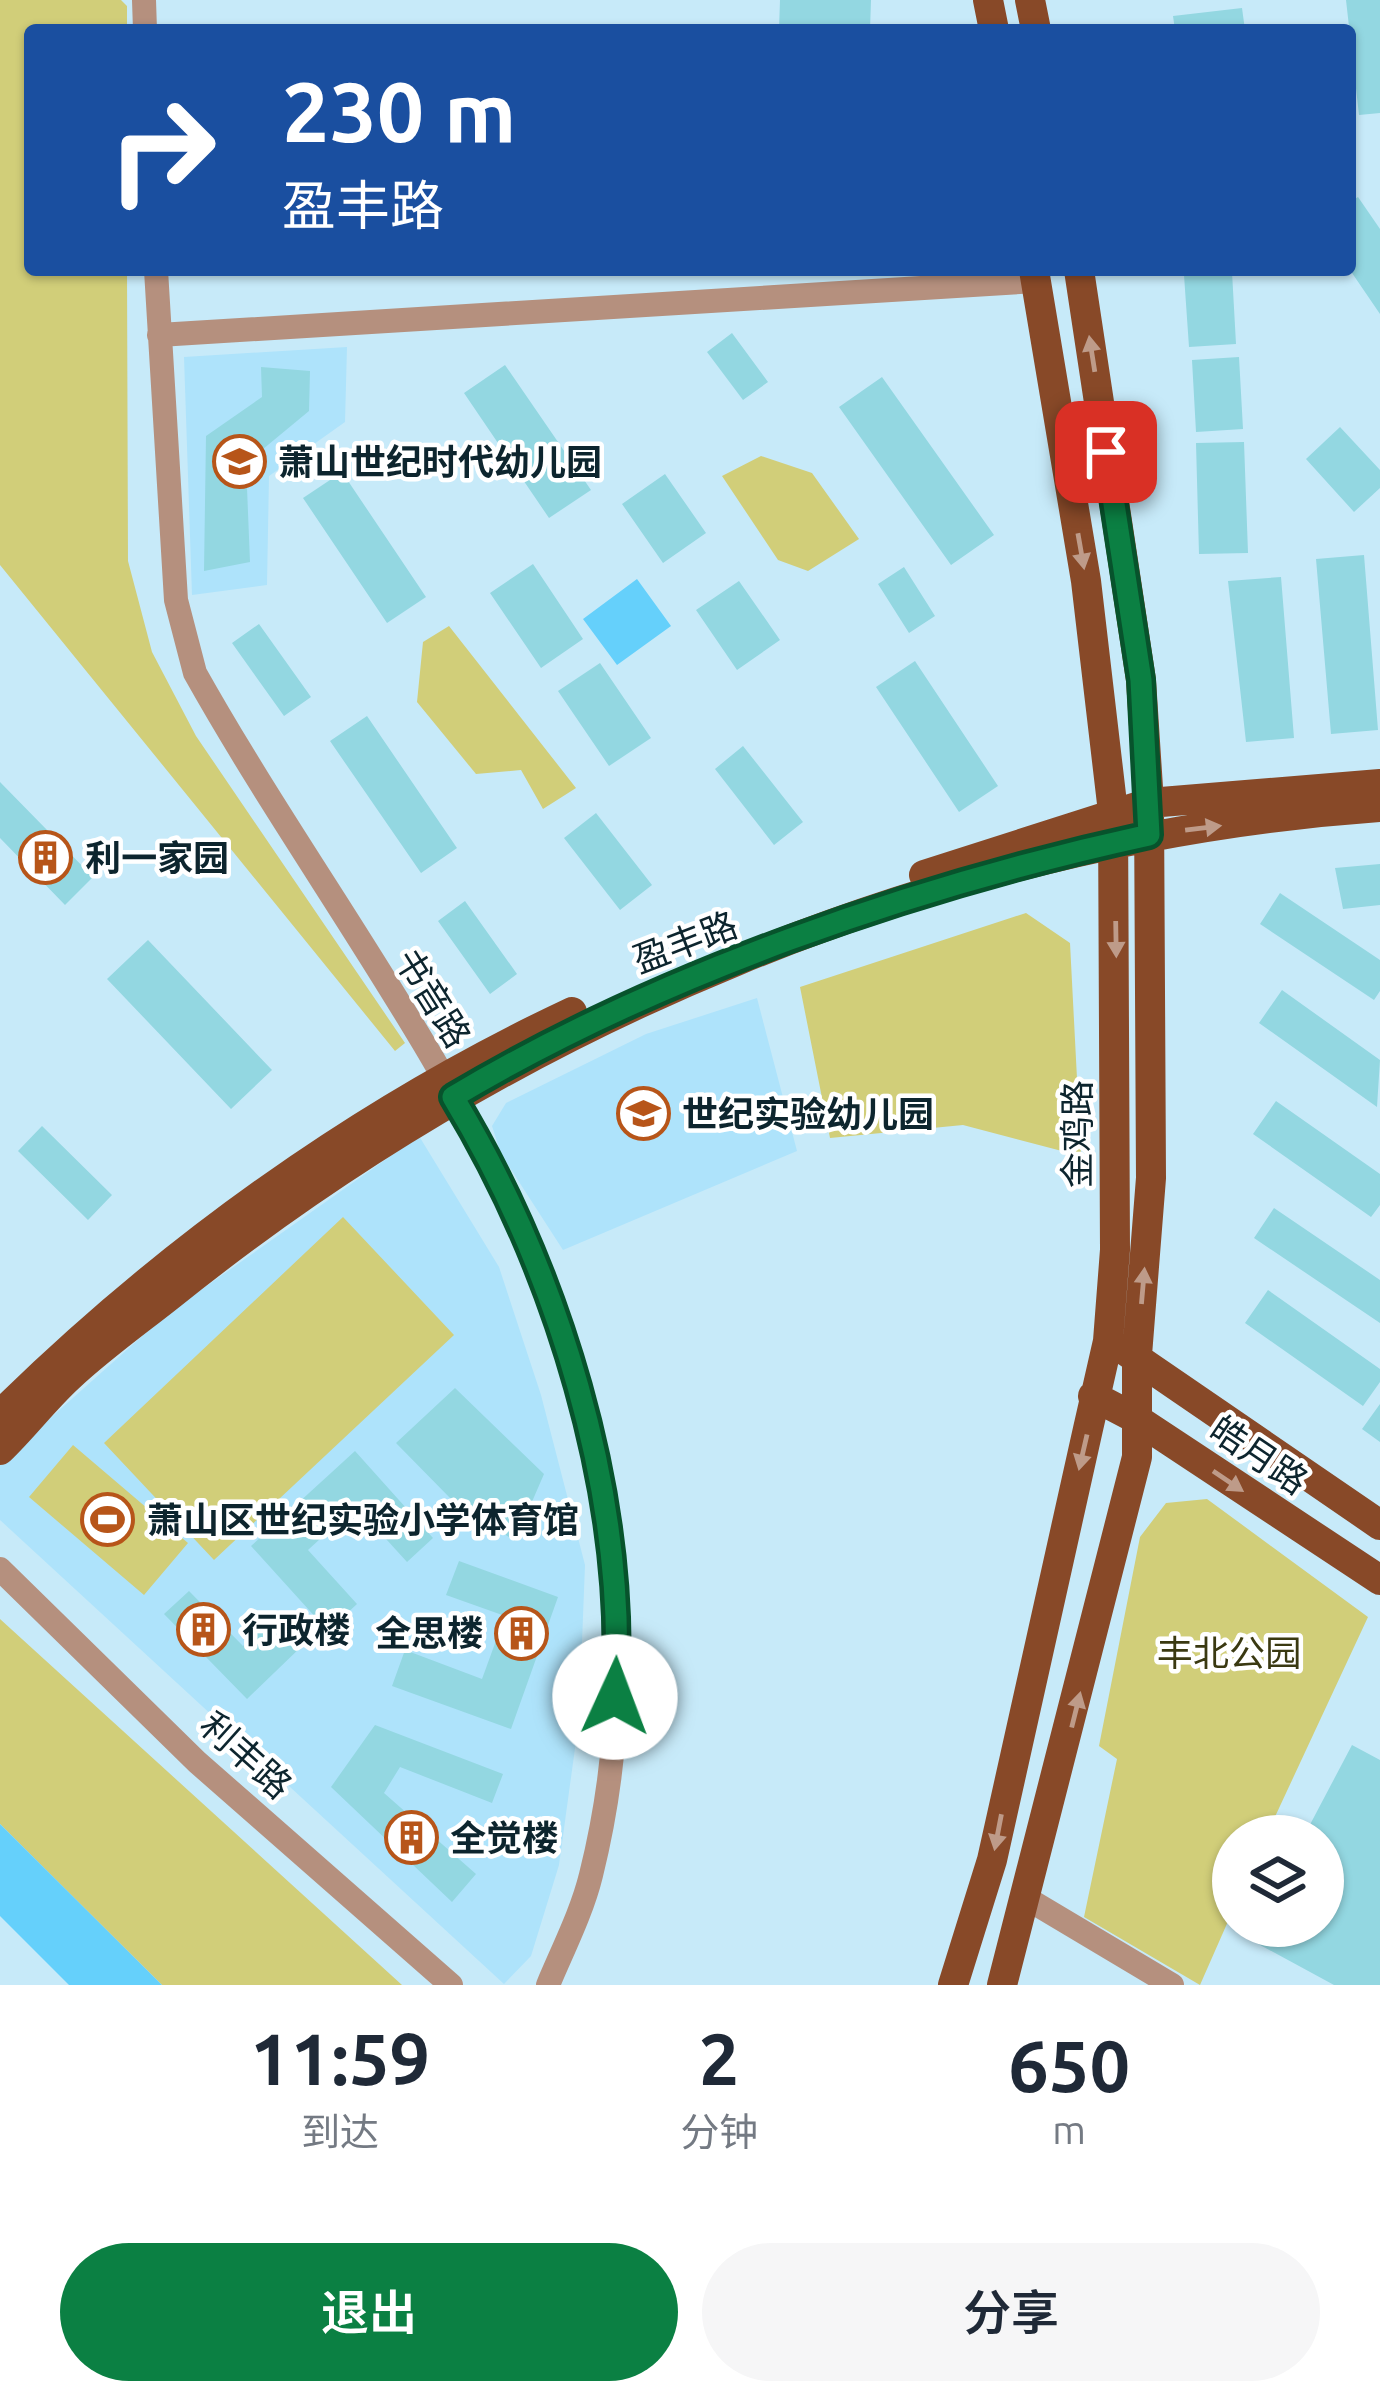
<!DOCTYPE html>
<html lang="zh">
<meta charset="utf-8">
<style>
body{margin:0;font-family:Ubuntu,"Noto Sans SC",sans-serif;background:#f6f6f7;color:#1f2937;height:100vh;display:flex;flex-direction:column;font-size:45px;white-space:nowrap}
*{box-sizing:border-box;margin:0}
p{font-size:39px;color:#747a83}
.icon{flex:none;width:66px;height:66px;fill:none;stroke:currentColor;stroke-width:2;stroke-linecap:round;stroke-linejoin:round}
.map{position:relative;height:1985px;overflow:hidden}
.details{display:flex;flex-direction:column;background:#fff;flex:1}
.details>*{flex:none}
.banner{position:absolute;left:24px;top:24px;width:1332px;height:252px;border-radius:12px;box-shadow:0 3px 9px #0004;background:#1a4fa0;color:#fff;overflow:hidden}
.fabs{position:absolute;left:1212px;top:1815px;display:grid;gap:24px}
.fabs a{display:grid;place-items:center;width:132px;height:132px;border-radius:50%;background:#fff;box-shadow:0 3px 9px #0004;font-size:60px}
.pin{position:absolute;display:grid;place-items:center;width:102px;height:102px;color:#fff;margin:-51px;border-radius:24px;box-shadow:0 6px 18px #0006}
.me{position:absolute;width:132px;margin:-66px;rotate:2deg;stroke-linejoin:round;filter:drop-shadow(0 0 9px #0008)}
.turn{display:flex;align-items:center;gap:42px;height:252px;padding:0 60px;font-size:54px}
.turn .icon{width:156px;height:156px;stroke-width:2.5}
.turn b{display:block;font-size:84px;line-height:102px}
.eta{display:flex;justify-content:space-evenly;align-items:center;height:204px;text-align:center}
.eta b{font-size:72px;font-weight:600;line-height:84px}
.primary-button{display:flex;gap:24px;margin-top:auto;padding:24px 60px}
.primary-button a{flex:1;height:138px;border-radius:72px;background:#0b8043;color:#fff;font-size:48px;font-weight:600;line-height:138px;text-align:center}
.primary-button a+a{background:#f6f6f7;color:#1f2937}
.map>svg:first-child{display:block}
.built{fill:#aee3fb}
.green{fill:#d1ce79}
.water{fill:#65d0fb}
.building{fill:#93d7e1}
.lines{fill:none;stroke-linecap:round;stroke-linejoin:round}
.minor{stroke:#b5907e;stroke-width:24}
.major{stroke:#884928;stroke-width:30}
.oneway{fill:#be9b89}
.route-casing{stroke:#07532c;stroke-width:30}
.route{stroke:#0b8043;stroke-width:21}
.labels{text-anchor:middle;stroke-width:9;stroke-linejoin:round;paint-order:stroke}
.poi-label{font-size:36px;font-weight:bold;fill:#0d252e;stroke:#fff;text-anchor:start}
.street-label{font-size:36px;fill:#0d252e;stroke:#fff}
.park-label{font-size:36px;fill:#3a3911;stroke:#fff}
</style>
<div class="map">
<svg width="1380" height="1985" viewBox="0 0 1380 1985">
<rect width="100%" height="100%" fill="#c7eaf9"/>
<path class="built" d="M 347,347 L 345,422 L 269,476 L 267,585 L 192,595 L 184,357 Z
M 757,998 L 797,1151 L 563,1250 L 501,1154 L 492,1126 L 506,1103 L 646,1034 Z
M 419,1136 L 499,1267 L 541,1395 L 585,1565 L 579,1719 L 559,1865 L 531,1956 L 504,1984 L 0,1520 L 0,1463 L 167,1314 Z"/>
<path class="green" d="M 0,0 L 121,0 L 127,6 L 127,30 L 30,30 L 30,270 L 127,270 L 128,561 L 152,652 L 196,736 L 405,1043 L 395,1051 L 0,565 Z
M 761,456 L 812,473 L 859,539 L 808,571 L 778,560 L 722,476 Z
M 449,626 L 576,788 L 543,809 L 521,770 L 476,774 L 417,702 L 423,642 Z
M 1026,913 L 1070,943 L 1081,1156 L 963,1125 L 830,1138 L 800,987 Z
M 343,1217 L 454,1335 L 214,1560 L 104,1443 Z
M 73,1445 L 188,1543 L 144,1595 L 29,1497 Z
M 1207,1499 L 1368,1617 L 1266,1836 L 1233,1836 L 1233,1910 L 1200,1985 L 1084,1917 L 1117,1759 L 1099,1746 L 1140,1537 L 1166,1503 Z
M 0,1619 L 402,1985 L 162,1985 L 0,1824 Z"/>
<path class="water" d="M 637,579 L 671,626 L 617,665 L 583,619 Z
M 0,1824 L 162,1985 L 69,1985 L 0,1916 Z"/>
<path class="building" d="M 780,0 L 871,0 L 870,30 L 779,30 Z
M 1346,0 L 1380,0 L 1380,113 L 1359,115 Z
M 1242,8 L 1245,30 L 1175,30 L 1173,16 Z
M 1358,197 L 1380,229 L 1380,314 L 1350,270 L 1350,202 Z
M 1232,272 L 1236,344 L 1189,347 L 1184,275 Z
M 732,333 L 768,382 L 743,400 L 707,352 Z
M 1239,357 L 1243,429 L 1196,432 L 1192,360 Z
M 505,365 L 591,490 L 549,518 L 464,393 Z
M 261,367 L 310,371 L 309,411 L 246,463 L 250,562 L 204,571 L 206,436 L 262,397 Z
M 882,377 L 994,535 L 951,565 L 839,407 Z
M 1340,427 L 1380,470 L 1380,488 L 1354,512 L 1306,459 Z
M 1244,442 L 1248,553 L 1199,554 L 1196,443 Z
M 342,472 L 426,597 L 387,623 L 303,498 Z
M 665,474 L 706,533 L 663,563 L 622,504 Z
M 1364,555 L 1378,730 L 1331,734 L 1316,559 Z
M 533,564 L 583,639 L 541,668 L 490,593 Z
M 904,567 L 935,616 L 909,633 L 878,584 Z
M 1281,577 L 1294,738 L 1246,742 L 1228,581 Z
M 739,581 L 780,640 L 737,670 L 696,610 Z
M 259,624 L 311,697 L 284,716 L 232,643 Z
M 915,661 L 998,786 L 959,812 L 876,687 Z
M 600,663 L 651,738 L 609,766 L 558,691 Z
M 367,716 L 457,848 L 421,873 L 330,741 Z
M 743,746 L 803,822 L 774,845 L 715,769 Z
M 0,782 L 93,877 L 65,905 L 0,838 Z
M 596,813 L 652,885 L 620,910 L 564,838 Z
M 1380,864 L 1380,905 L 1343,909 L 1335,868 Z
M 1280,893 L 1380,960 L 1380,991 L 1374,1000 L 1260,924 Z
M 465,901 L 517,974 L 490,994 L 438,921 Z
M 148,940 L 272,1070 L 231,1109 L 107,979 Z
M 1282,990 L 1380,1060 L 1377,1107 L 1259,1023 Z
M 1276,1101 L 1380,1174 L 1380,1205 L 1371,1217 L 1253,1134 Z
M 42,1126 L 112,1195 L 88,1220 L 18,1151 Z
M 1274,1208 L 1380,1280 L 1380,1323 L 1254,1238 Z
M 1268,1290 L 1380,1369 L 1380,1382 L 1363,1406 L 1245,1323 Z
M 455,1388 L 544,1474 L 515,1541 L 451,1499 L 396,1443 Z
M 1380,1404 L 1380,1442 L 1362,1429 Z
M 355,1451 L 433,1538 L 407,1562 L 356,1506 L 308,1550 L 357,1604 L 328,1631 L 251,1546 Z
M 459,1561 L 558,1597 L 511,1729 L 392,1686 L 405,1650 L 482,1679 L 505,1616 L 446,1595 Z
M 189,1591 L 243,1646 L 275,1615 L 303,1645 L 247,1699 L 164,1614 Z
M 375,1725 L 503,1774 L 492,1803 L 400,1767 L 384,1793 L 476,1874 L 452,1902 L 331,1787 Z
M 1352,1745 L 1380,1760 L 1380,1985 L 1334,1985 L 1249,1939 L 1256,1926 L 1323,1926 L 1323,1836 L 1304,1836 Z"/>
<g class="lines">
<path class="minor" d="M 144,0 L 145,30
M 156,270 L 176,600 L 195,673 C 301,862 438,1038 525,1237 C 612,1436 644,1663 591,1875 C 582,1912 563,1949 548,1985
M 159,335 L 1036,281
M 0,1569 L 197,1762 L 451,1985
M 1026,1898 L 1172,1985"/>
<path class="major" d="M 988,0 L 994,30
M 1030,0 L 1036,30
M 924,875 L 1149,803 L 1380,784
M 1123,1349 L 1380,1525
M 1093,1396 L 1135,1418 L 1380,1580
M 0,1415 C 166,1251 361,1111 572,1012
M 0,1450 C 24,1427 44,1400 69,1377 C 100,1348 135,1323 168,1297 C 509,1022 941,838 1380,807
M 953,1985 L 992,1860 L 1088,1429 L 1108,1341 L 1115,1250 L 1113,812 L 1086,581 L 1034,270
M 1002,1985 L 1137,1457 L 1137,1355 L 1151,1178 L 1149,803 L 1141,680 L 1079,270"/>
</g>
<defs><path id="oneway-solid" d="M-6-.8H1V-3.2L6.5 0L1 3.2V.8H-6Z" transform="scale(3)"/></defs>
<g class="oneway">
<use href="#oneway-solid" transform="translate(1092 354) rotate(-99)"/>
<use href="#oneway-solid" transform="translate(1081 551) rotate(80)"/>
<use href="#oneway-solid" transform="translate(1203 828) rotate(-7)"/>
<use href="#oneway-solid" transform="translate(1116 939) rotate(89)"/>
<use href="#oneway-solid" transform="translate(1143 1286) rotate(-85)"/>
<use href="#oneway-solid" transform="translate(1083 1452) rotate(103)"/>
<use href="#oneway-solid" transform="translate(1228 1481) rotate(34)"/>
<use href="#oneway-solid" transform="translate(1076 1710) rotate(-76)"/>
<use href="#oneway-solid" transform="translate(998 1832) rotate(101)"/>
</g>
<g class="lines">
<defs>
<path id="route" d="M 615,1697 C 628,1496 557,1269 453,1097 C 659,974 915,886 1149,835 L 1141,680 L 1106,452"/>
</defs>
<use href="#route" class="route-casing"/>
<use href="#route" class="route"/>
</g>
<defs>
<symbol id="school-ring" viewBox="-11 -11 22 22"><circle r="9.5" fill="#fff" stroke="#b75519" stroke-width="1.5"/><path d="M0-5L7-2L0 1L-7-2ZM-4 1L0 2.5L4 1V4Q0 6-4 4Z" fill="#b75519"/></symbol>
<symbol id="building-ring" viewBox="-11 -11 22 22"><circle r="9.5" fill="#fff" stroke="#b75519" stroke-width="1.5"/><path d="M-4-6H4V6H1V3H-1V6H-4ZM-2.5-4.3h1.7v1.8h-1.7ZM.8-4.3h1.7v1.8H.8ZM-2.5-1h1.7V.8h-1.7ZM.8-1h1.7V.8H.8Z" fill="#b75519"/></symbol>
<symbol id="stadium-ring" viewBox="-11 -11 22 22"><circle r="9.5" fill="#fff" stroke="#b75519" stroke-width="1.5"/><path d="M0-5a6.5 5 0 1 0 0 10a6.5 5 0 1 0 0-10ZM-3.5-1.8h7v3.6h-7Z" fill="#b75519"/></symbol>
</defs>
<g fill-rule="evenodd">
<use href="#school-ring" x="210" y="432" width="59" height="59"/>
<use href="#building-ring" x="16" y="828" width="59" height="59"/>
<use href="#school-ring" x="614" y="1084" width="59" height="59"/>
<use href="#stadium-ring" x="78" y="1490" width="59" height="59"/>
<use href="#building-ring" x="174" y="1600" width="59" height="59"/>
<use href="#building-ring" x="492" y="1604" width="59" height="59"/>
<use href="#building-ring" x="382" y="1808" width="59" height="59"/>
</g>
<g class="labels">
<g class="poi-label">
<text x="278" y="475">萧山世纪时代幼儿园</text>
<text x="85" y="871">利一家园</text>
<text x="682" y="1127">世纪实验幼儿园</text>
<text x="147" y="1533">萧山区世纪实验小学体育馆</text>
<text x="242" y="1643">行政楼</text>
<text x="483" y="1646" text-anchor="end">全思楼</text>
<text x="450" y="1851">全觉楼</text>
</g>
<g class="street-label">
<text transform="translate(685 942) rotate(-21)" y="13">盈丰路</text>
<text transform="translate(433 998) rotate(58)" y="13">书音路</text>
<text transform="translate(1077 1134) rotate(-90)" y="13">金鸡路</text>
<text transform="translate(1259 1455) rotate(34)" y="13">皓月路</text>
<text transform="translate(246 1755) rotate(42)" y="13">利丰路</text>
</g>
<g class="park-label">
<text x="1229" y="1666">丰北公园</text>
</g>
</g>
</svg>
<div class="fabs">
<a><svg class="icon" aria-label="layers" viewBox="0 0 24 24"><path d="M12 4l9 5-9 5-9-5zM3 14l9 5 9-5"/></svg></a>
</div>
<div class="pin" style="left:1106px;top:452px;background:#d93025"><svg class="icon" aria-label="arrive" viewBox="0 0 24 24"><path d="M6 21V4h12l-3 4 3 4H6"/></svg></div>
<svg class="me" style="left:615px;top:1697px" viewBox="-20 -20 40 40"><circle r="19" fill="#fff"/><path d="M0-13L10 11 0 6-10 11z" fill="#0b8043"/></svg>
<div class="banner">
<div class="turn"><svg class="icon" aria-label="right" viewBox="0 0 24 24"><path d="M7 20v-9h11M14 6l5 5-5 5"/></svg><div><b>230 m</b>盈丰路</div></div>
</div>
</div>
<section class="details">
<div class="eta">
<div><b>11:59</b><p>到达</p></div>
<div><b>2</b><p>分钟</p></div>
<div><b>650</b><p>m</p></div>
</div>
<div class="primary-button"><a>退出</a><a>分享</a></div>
</section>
